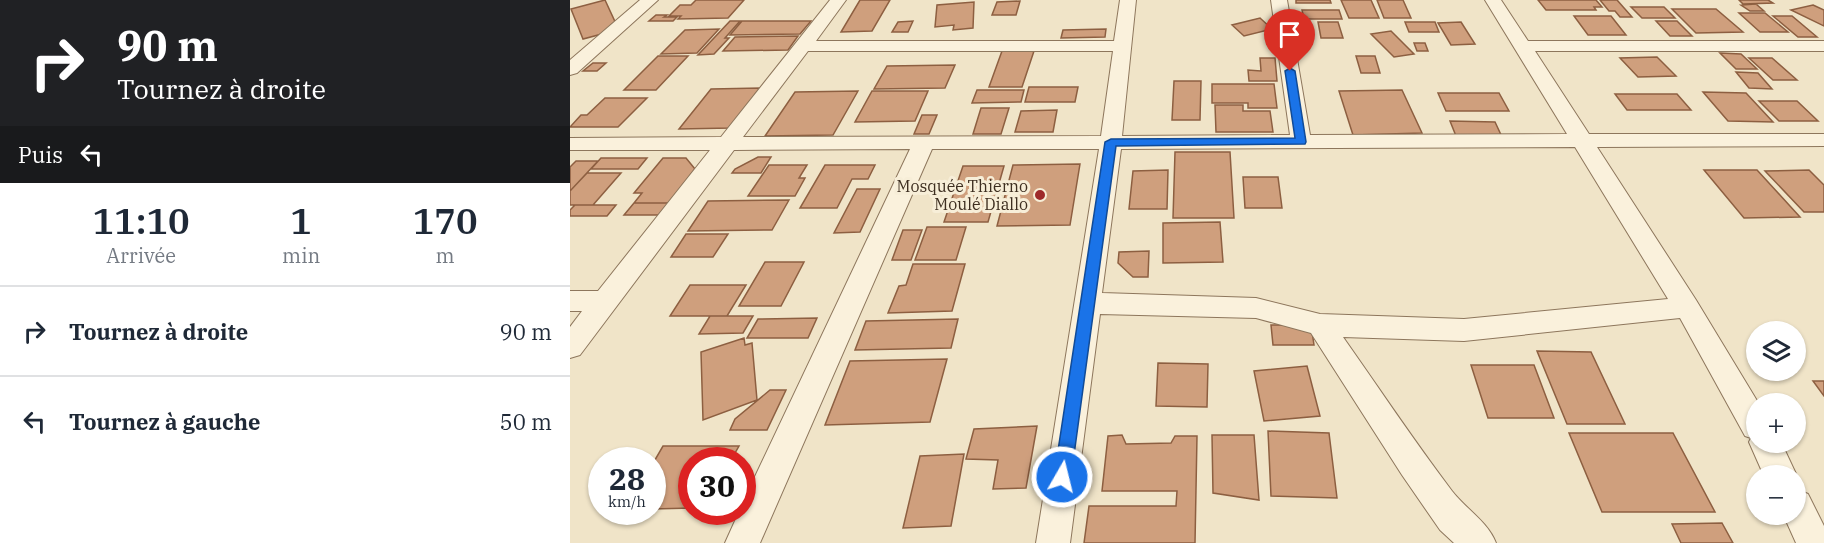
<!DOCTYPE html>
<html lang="fr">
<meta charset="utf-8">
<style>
body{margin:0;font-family:"IBM Plex Serif",serif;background:#f2f2f3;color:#1f2937;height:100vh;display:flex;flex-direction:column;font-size:22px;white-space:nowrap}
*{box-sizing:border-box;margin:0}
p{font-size:20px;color:#747a83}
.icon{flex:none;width:33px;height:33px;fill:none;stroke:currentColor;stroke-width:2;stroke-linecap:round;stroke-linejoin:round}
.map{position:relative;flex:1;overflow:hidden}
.panel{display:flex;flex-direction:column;background:#fff;width:570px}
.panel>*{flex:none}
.hud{background:#202124;color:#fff;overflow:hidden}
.tools{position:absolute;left:1176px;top:321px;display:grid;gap:12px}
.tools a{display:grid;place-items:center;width:60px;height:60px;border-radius:50%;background:#fff;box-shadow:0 2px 4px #0004;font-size:30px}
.speed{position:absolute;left:18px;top:447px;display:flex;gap:12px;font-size:30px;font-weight:700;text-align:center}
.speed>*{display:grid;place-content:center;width:78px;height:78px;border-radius:50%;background:#fff;box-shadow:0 2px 4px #0004;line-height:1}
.speed small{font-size:15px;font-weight:400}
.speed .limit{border:9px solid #d22;background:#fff;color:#111}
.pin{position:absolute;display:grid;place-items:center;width:51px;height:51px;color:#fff;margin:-62px -26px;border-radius:50% 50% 50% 0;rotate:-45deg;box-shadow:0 0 6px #0007}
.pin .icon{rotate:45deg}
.me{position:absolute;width:66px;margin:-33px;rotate:8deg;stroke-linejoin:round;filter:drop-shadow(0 0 4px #0008)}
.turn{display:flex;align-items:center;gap:21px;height:126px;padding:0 18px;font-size:27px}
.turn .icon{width:78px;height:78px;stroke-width:2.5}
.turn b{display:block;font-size:42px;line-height:51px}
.then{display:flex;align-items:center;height:57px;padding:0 18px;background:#0003;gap:12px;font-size:22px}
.eta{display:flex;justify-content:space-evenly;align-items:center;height:102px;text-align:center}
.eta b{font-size:36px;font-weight:600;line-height:42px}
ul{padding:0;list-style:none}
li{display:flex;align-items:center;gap:18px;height:90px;padding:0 18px;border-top:2px solid #e0e1e3}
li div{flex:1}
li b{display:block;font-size:22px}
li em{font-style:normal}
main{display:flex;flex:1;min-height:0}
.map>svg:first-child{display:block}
.building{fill:#cf9f7d;stroke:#8d5f41;stroke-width:1.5}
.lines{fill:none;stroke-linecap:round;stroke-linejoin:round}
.street-casing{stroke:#8d765c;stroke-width:2}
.street{fill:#faf1dc;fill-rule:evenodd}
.route{fill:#1a73e8;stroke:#114b97;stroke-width:1.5}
.poi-dot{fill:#9e2a2b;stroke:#f7eed8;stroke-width:2}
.labels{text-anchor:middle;stroke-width:6;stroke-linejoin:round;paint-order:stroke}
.poi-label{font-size:16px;fill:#3d2e20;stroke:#f7eed8;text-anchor:end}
</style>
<main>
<section class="panel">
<div class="hud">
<div class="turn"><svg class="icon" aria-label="right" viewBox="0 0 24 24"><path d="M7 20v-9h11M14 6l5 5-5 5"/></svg><div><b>90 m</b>Tournez à droite</div></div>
<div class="then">Puis<svg class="icon" aria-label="left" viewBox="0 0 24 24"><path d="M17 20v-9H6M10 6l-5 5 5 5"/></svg></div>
</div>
<div class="eta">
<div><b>11:10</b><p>Arrivée</p></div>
<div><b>1</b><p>min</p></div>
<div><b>170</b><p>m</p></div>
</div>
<ul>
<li><svg class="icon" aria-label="right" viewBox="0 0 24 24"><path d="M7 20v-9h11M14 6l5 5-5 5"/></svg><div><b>Tournez à droite</b></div><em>90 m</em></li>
<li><svg class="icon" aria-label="left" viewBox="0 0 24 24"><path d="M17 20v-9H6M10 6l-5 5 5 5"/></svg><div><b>Tournez à gauche</b></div><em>50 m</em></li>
</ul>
</section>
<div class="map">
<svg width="1254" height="543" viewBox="0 0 1254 543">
<rect width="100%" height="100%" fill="#f0e4c8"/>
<path class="building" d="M 35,0 L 47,26 L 43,31 L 13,39 L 1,9 Z
M 126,0 L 174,0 L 158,18 L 108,19 L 111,16 L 99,16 L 110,5 L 121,5 Z
M 290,0 L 320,0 L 302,31 L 271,32 Z
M 726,0 L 760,0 L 761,3 L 726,3 Z
M 771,0 L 801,0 L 809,18 L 779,18 Z
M 807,0 L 833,0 L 841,18 L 814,18 Z
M 968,0 L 1026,0 L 1032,7 L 1024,7 L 1026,10 L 976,10 Z
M 1030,0 L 1047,0 L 1062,17 L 1050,17 L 1045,11 L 1039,11 Z
M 1169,0 L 1198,0 L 1203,3 L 1173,4 Z
M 450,1 L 446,15 L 422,15 L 427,2 Z
M 404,2 L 403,28 L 383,30 L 384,25 L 365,27 L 367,5 Z
M 1186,4 L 1194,11 L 1180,11 L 1171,5 Z
M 1243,5 L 1254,10 L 1254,26 L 1221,10 Z
M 1061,7 L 1094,7 L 1105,18 L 1072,18 Z
M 1102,9 L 1146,9 L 1173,32 L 1126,33 Z
M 732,10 L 769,10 L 772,19 L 734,19 Z
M 1169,13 L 1195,13 L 1218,32 L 1190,32 Z
M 86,15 L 97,15 L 94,17 L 107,17 L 103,21 L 79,21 Z
M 1004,16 L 1041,16 L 1056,35 L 1018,35 Z
M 1203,16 L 1222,16 L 1247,37 L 1228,37 Z
M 690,18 L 702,29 L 674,36 L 662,25 Z
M 160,21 L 170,21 L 155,38 L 159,38 L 144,54 L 128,55 Z
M 172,21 L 241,21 L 230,34 L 160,35 Z
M 343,21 L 338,32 L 322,32 L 328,22 Z
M 1086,21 L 1107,21 L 1122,36 L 1100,36 Z
M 748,22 L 768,22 L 773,38 L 751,38 Z
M 835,22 L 865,22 L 869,32 L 839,32 Z
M 891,22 L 905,44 L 881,45 L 868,23 Z
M 149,29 L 127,53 L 91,54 L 115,30 Z
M 536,29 L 535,37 L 491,38 L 493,30 Z
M 821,31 L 844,54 L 824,57 L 801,34 Z
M 228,36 L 218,50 L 153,51 L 165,37 Z
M 844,43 L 855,43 L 858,51 L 847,51 Z
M 432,51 L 464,51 L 452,87 L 419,87 Z
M 1150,53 L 1171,54 L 1187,69 L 1166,69 Z
M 88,56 L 118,56 L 86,90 L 54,90 Z
M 786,56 L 805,56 L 810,73 L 791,73 Z
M 1087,57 L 1106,76 L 1068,77 L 1050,58 Z
M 690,58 L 705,58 L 707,81 L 679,81 L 678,70 L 691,71 Z
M 1179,58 L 1202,58 L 1227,80 L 1203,80 Z
M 23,63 L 36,63 L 27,71 L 13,71 Z
M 385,65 L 375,88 L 304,89 L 317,66 Z
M 1166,72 L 1188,73 L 1202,89 L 1179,88 Z
M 604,81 L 631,81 L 630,120 L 602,120 Z
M 642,84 L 704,84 L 707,108 L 678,108 L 678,103 L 642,103 Z
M 459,87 L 508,87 L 505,102 L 455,102 Z
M 190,88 L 161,128 L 109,129 L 141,89 Z
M 407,90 L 454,90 L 451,102 L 402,103 Z
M 832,90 L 852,133 L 783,135 L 769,91 Z
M 288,91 L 263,135 L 195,136 L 225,92 Z
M 302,91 L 358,91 L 345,121 L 285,122 Z
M 1133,92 L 1176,93 L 1203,122 L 1158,121 Z
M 868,93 L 929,93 L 939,111 L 876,111 Z
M 1045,94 L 1107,94 L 1121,110 L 1057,110 Z
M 35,98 L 77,98 L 48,127 L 0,127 L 11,115 L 17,115 Z
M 1189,101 L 1227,101 L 1248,121 L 1209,121 Z
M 645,105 L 673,105 L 673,111 L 700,111 L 703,132 L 646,132 Z
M 411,108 L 439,108 L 431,134 L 403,134 Z
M 487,110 L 483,132 L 445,132 L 451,111 Z
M 352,115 L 367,115 L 359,134 L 344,134 Z
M 880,121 L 925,122 L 932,137 L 886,136 Z
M 605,152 L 660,152 L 664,218 L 603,218 Z
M 188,157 L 201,157 L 191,173 L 162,173 L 165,169 Z
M 31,158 L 77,158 L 68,169 L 21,169 Z
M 93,158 L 116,158 L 125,169 L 99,203 L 64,203 L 72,193 L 64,193 Z
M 6,161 L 28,161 L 0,191 L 0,167 Z
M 510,164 L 500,225 L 427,226 L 443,165 Z
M 199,165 L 237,165 L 229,178 L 235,178 L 225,196 L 178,196 Z
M 255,165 L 305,165 L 298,179 L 282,179 L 267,208 L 230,208 Z
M 393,166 L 434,166 L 418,222 L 374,222 Z
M 598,170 L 597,209 L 559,209 L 563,171 Z
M 1134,170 L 1187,170 L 1230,217 L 1174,218 Z
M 1239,170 L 1254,185 L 1254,212 L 1234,212 L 1195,171 Z
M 17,173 L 51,173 L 23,205 L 0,205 L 0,191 Z
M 673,177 L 708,177 L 712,208 L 675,208 Z
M 287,189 L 310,189 L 290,232 L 264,233 Z
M 219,200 L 202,230 L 118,231 L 138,201 Z
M 64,203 L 99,203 L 90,215 L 54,215 Z
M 5,205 L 46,205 L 37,216 L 0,216 L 0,210 Z
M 650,222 L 653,262 L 593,263 L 593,223 Z
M 357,227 L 396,227 L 386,260 L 345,260 Z
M 333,230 L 352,230 L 341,260 L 322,260 Z
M 116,234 L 158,234 L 143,257 L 101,257 Z
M 579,251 L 578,277 L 563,277 L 548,263 L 549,252 Z
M 195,262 L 234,262 L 211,306 L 169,306 Z
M 343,264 L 395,264 L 382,311 L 318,313 L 329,286 L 336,285 Z
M 120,285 L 176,285 L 157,316 L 100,316 Z
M 140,316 L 183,316 L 173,333 L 129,334 Z
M 247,318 L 238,338 L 177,338 L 188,319 Z
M 388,319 L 381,348 L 285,350 L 296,321 Z
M 701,325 L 741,325 L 744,345 L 703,345 Z
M 174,338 L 175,345 L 182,343 L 187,400 L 133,420 L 131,352 Z
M 967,351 L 1021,352 L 1055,424 L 997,424 Z
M 377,359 L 360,422 L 255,425 L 280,361 Z
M 588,363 L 638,364 L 637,407 L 586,406 Z
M 901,365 L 964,365 L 984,418 L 918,418 Z
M 737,366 L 750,416 L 694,421 L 684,371 Z
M 1243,381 L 1254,381 L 1254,396 Z
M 200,390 L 216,390 L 197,430 L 160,430 L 165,419 Z
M 467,426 L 456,488 L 423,489 L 428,460 L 396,459 L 404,429 Z
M 698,431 L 759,433 L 767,498 L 701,496 Z
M 999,433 L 1103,433 L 1145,512 L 1032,512 Z
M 552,435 L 556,444 L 601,443 L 605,436 L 627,436 L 625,543 L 514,543 L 519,506 L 606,506 L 607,491 L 532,491 L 538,436 Z
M 642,435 L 684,435 L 689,500 L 643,493 Z
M 93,446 L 169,446 L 161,460 L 122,460 L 122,508 L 82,509 L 82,465 Z
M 394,454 L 381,526 L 333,528 L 350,456 Z
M 1152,523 L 1163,543 L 1111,543 L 1102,524 Z"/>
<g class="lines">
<defs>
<path id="street" d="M 70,0 L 88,0 L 7,73 L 0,75 L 0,60 Z
M 260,0 L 276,0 L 246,41 L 544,41 L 550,0 L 566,0 L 552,136 L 720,135 L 701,0 L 717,0 L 740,135 L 997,134 L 915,0 L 931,0 L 958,41 L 1254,41 L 1254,51 L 965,51 L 1019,134 L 1254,134 L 1254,146 L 1027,147 L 1126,300 L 1189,404 L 1186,404 L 1186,442 L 1211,442 L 1227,476 L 1226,480 L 1226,476 L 1194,476 L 1179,442 L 1181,438 L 1175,436 L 1110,318 L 894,341 L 773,337 C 809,388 844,441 882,491 C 896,509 918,522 926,543 L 884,543 L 870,530 L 832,475 L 741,333 L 686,318 L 530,314 L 500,543 L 466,543 L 529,149 L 362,149 L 190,543 L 155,543 L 169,512 L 172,512 L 172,504 L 340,149 L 164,150 L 10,355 L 0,358 L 0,327 L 12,311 L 0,311 L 0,291 L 28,291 L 140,150 L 0,150 L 0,138 L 151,137 ZM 238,51 L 543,51 L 531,136 L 173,137 ZM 1005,147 L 1098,299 L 894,319 L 750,314 L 686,298 L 532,293 L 551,149 Z
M 1226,489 L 1238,494 L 1254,526 L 1254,543 L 1226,543 L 1213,514 L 1226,514 Z"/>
</defs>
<use href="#street" class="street-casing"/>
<use href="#street" class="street"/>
</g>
<path class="route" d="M 720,68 L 725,71 L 736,142 L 735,144 L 546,146 L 501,477 L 499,483 L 492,486 L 486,483 L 484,477 L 535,142 L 541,139 L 725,138 L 715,71 Z"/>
<circle class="poi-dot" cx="470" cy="195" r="6"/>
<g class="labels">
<g class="poi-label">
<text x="458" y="192">Mosquée Thierno<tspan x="458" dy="18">Moulé Diallo</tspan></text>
</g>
</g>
</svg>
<div class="tools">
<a><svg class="icon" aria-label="layers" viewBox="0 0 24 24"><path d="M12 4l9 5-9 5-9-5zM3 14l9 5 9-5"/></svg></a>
<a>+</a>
<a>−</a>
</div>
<div class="speed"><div>28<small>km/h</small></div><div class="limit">30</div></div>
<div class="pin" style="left:720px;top:71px;background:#d93025"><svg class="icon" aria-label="arrive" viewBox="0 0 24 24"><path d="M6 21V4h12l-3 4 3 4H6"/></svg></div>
<svg class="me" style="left:492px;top:477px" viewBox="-20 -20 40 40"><circle r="17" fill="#1a73e8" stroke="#fff" stroke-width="3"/><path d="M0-11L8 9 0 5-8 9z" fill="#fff"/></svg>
</div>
</main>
